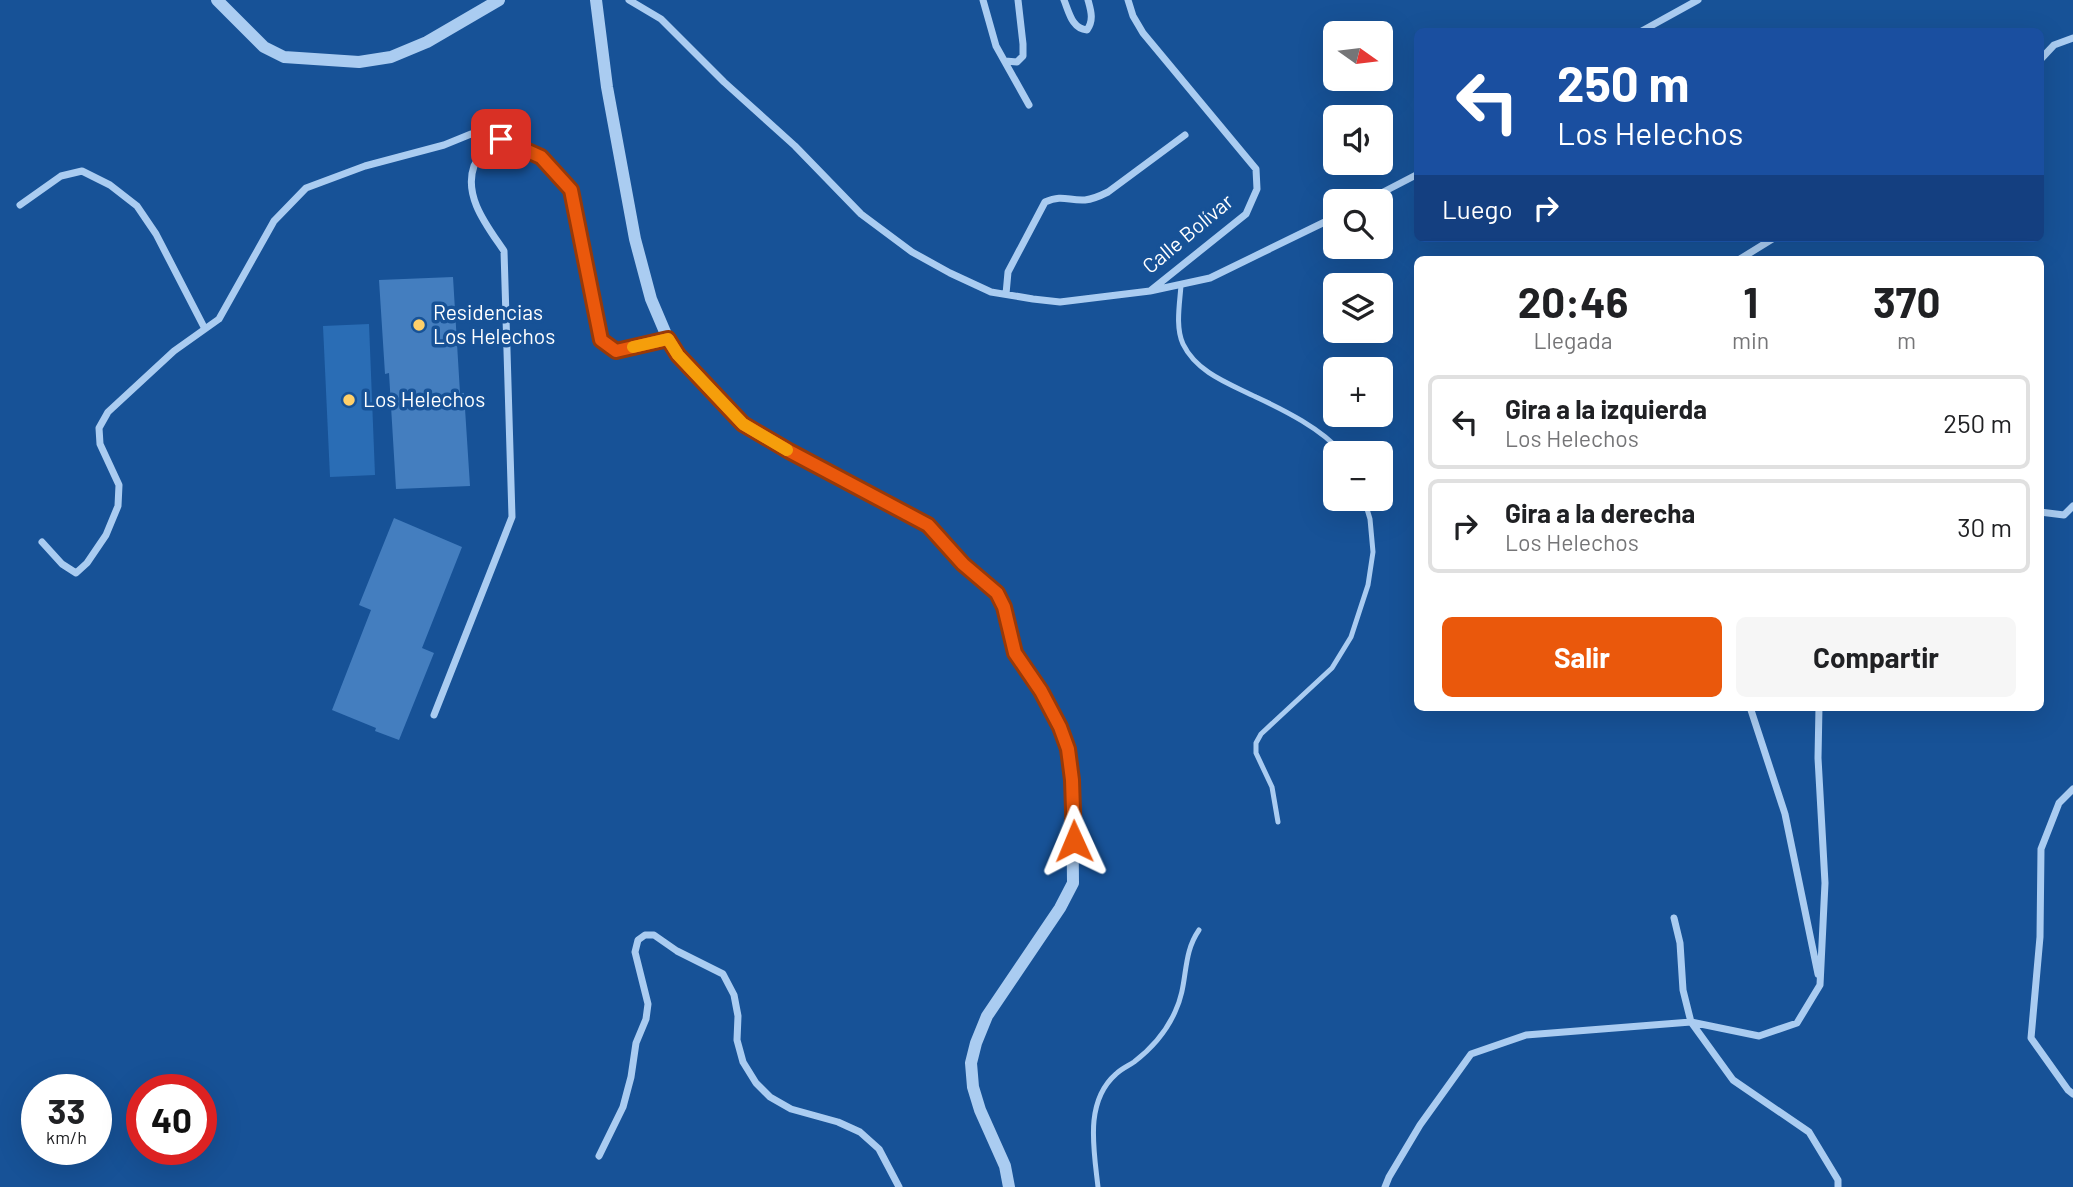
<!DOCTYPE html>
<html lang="es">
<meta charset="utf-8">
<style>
body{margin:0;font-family:Barlow,sans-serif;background:#f6f6f6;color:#202124;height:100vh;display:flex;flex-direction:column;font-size:26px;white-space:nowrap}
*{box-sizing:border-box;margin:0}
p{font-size:23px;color:#757577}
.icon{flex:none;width:38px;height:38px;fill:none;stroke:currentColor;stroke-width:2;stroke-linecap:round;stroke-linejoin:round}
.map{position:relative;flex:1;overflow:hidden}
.details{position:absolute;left:1414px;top:256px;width:630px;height:455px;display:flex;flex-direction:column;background:#fff;border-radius:10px;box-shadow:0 7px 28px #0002}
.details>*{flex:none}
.top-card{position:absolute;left:1414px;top:28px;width:630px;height:214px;border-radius:10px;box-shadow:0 7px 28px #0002;background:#1a4fa0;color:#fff;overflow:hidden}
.needle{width:46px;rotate:104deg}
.fabs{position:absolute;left:1323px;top:21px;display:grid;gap:14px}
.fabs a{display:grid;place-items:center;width:70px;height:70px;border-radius:10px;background:#fff;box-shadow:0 7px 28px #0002;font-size:35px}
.speed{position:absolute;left:21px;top:1074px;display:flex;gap:14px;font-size:35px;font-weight:700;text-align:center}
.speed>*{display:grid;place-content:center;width:91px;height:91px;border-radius:50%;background:#fff;box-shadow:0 7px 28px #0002;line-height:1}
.speed small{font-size:18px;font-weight:400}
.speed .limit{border:10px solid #d22;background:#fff;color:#111}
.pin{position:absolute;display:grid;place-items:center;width:60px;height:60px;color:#fff;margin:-30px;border-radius:14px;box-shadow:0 4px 10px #0006}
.me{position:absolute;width:77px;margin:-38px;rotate:359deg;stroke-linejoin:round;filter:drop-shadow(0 0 5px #0008)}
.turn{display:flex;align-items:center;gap:24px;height:147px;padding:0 28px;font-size:32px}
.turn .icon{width:91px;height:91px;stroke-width:2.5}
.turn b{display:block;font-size:49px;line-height:60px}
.then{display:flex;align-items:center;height:66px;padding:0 28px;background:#0003;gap:14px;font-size:26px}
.eta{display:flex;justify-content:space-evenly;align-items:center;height:119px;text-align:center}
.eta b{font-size:42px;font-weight:700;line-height:49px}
.button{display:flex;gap:14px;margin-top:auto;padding:14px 28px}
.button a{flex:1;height:80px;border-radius:10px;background:#ea580c;color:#fff;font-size:28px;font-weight:700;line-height:80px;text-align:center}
.button a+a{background:#f6f6f6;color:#202124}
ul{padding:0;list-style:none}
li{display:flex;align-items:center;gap:21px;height:94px;margin:0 14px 10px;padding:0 14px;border:4px solid #e0e0e0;border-radius:10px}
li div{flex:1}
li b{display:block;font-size:26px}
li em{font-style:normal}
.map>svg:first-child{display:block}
.green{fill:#2a6db5}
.building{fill:#447ebf}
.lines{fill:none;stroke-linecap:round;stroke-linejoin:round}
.service{stroke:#aaccf1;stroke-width:5}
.minor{stroke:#aaccf1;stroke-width:7}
.tertiary{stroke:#aaccf1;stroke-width:12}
.route-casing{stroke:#983908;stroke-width:18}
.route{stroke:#ea580c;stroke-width:12}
.slow{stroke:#f59e0b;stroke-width:12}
.poi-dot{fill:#ffd06a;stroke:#175297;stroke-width:2.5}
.labels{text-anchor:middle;stroke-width:7;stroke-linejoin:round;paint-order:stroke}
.street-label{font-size:21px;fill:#fff;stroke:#175297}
.poi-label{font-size:21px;fill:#fff;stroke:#175297;text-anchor:start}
</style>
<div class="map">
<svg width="2073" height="1187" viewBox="0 0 2073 1187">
<rect width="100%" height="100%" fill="#175297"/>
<path class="green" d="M 369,324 L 375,475 L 330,477 L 323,326 Z"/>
<path class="building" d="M 453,277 L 460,393 L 464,393 L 470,486 L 396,489 L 389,373 L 385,374 L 379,280 Z
M 394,518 L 462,547 L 422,648 L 434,653 L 399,740 L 375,731 L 376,728 L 332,710 L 371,610 L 359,605 Z"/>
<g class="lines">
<path class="service" d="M 1181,285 C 1180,302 1175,327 1183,344 C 1197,373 1230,384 1256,397 C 1284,410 1322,429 1342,453
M 1278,822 L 1272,787 L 1256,753 L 1256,743 L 1261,734 L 1332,668 L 1351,637 L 1368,585 L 1373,552 L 1370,519 L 1364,499
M 1098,1187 C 1094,1150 1084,1102 1116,1074 C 1121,1069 1128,1066 1134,1062 C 1151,1049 1166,1032 1175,1012 C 1189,983 1181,956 1199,930"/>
<path class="minor" d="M 629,0 L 661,19 L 724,82 L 795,146 L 861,214 L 912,252 L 950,273 L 991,292 L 1033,299 L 1060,302 L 1150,291 L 1246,214 L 1257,189 L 1256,169 L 1143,33 L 1133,16 L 1128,0
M 983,0 L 996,46 L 1029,105
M 1064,0 C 1069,12 1072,29 1087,30 C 1094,20 1091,11 1088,0
M 1640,32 L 1698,0
M 2040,60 L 2054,45 L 2073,38
M 1005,61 L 1017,62 L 1023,56 L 1023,44 L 1018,0
M 1366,201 L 1418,174
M 20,205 L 61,176 L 82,171 L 110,185 L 137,206 L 156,234 L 205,329
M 1740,259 L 1774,238
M 1150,291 L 1210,278 L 1335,217
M 1006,294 L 1008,272 L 1045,202 C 1063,194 1068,201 1085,200 C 1094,199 1100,196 1108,192 L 1185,135
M 2040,512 L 2064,515 L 2073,506
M 42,542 L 62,564 L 76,573 L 87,563 L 106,535 L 118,506 L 119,485 L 100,444 L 99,428 L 108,412 L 174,351 L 219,319 L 274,221 L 306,188 L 365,166 L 444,145 L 471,134 L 501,139
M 1750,707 L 1785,814 L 1818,974
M 434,715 L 512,517 L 504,251 C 488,227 463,197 474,166 C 478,157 494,146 501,139 L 541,157 L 571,190 L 601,340 L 616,351 L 668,339
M 2073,789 L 2059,803 L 2041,849 L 2040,937 L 2031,1038 L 2068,1090 L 2073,1094
M 1674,918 L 1680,943 L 1683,990 L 1691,1022 L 1733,1080 L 1809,1132 L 1838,1180 L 1838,1187
M 599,1156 L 623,1107 L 631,1077 L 636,1043 L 646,1019 L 648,1004 L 635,952 L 638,940 L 645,935 L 654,935 L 677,951 L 723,974 L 734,995 L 738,1016 L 737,1040 L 743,1062 L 756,1083 L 770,1097 L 791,1109 L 838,1122 L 860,1132 L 879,1149 L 899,1187
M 1385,1187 L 1389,1177 L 1420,1125 L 1471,1054 L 1526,1035 L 1691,1022 L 1759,1036 L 1797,1023 L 1820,985 L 1825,883 L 1818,758 L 1819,707"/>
<path class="tertiary" d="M 217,0 L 264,47 L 284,57 L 359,62 L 391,57 L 427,42 L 499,0
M 596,0 L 607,87 L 635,239 L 651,299 L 668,339 L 678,355 L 743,424 L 789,451 L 928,525 L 963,564 L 991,586 L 1004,606 L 1015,653 L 1041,691 L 1060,727 L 1068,749 L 1072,780 L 1073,883 L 1060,908 L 987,1016 L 976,1043 L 971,1063 L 973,1087 L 980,1110 L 1005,1166 L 1009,1187"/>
</g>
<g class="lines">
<defs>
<path id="route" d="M 501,139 L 541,157 L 571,190 L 601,340 L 616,351 L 668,339 L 678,355 L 743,424 L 789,451 L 928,525 L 963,564 L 997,593 L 1004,607 L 1015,653 L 1041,691 L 1060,727 L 1068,749 L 1072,780 L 1074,841"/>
</defs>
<use href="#route" class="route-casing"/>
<use href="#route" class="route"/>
<path class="slow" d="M 633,347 L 668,339 L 678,355 L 743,424 L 787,450"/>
</g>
<g class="poi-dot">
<circle cx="419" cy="325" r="7"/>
<circle cx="349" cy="400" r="7"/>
</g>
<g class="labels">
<g class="street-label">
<text transform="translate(1188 234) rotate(-40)" y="7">Calle Bolívar</text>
</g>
<g class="poi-label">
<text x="433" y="320">Residencias<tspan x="433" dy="24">Los Helechos</tspan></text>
<text x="363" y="407">Los Helechos</text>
</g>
</g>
</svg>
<div class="fabs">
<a><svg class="needle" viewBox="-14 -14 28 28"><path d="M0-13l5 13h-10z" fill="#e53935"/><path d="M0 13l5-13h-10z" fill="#757577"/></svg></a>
<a><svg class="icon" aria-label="sound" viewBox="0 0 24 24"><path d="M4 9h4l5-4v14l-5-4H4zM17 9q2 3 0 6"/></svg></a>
<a><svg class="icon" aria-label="search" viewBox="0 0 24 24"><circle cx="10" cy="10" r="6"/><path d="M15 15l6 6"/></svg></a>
<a><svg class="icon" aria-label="layers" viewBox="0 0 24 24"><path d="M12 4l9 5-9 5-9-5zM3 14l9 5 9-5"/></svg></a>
<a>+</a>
<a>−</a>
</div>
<div class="speed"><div>33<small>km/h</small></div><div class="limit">40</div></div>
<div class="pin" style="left:501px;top:139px;background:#d93025"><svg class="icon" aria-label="arrive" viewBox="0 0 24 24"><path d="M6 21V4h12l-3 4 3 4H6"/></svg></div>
<svg class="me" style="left:1074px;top:841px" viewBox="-20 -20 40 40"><path d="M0-17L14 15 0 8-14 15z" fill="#ea580c" stroke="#fff" stroke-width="4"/></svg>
<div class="top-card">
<div class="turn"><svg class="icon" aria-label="left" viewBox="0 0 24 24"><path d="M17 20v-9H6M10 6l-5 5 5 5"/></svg><div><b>250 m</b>Los Helechos</div></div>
<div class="then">Luego<svg class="icon" aria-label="right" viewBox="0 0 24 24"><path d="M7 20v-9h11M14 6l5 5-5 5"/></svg></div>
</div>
<section class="details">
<div class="eta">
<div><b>20:46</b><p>Llegada</p></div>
<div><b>1</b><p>min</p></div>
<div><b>370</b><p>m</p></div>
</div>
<ul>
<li><svg class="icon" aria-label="left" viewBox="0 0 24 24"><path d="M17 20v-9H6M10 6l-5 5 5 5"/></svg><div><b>Gira a la izquierda</b><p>Los Helechos</p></div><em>250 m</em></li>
<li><svg class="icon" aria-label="right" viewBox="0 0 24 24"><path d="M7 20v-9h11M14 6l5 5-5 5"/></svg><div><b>Gira a la derecha</b><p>Los Helechos</p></div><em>30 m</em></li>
</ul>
<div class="button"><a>Salir</a><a>Compartir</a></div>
</section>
</div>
